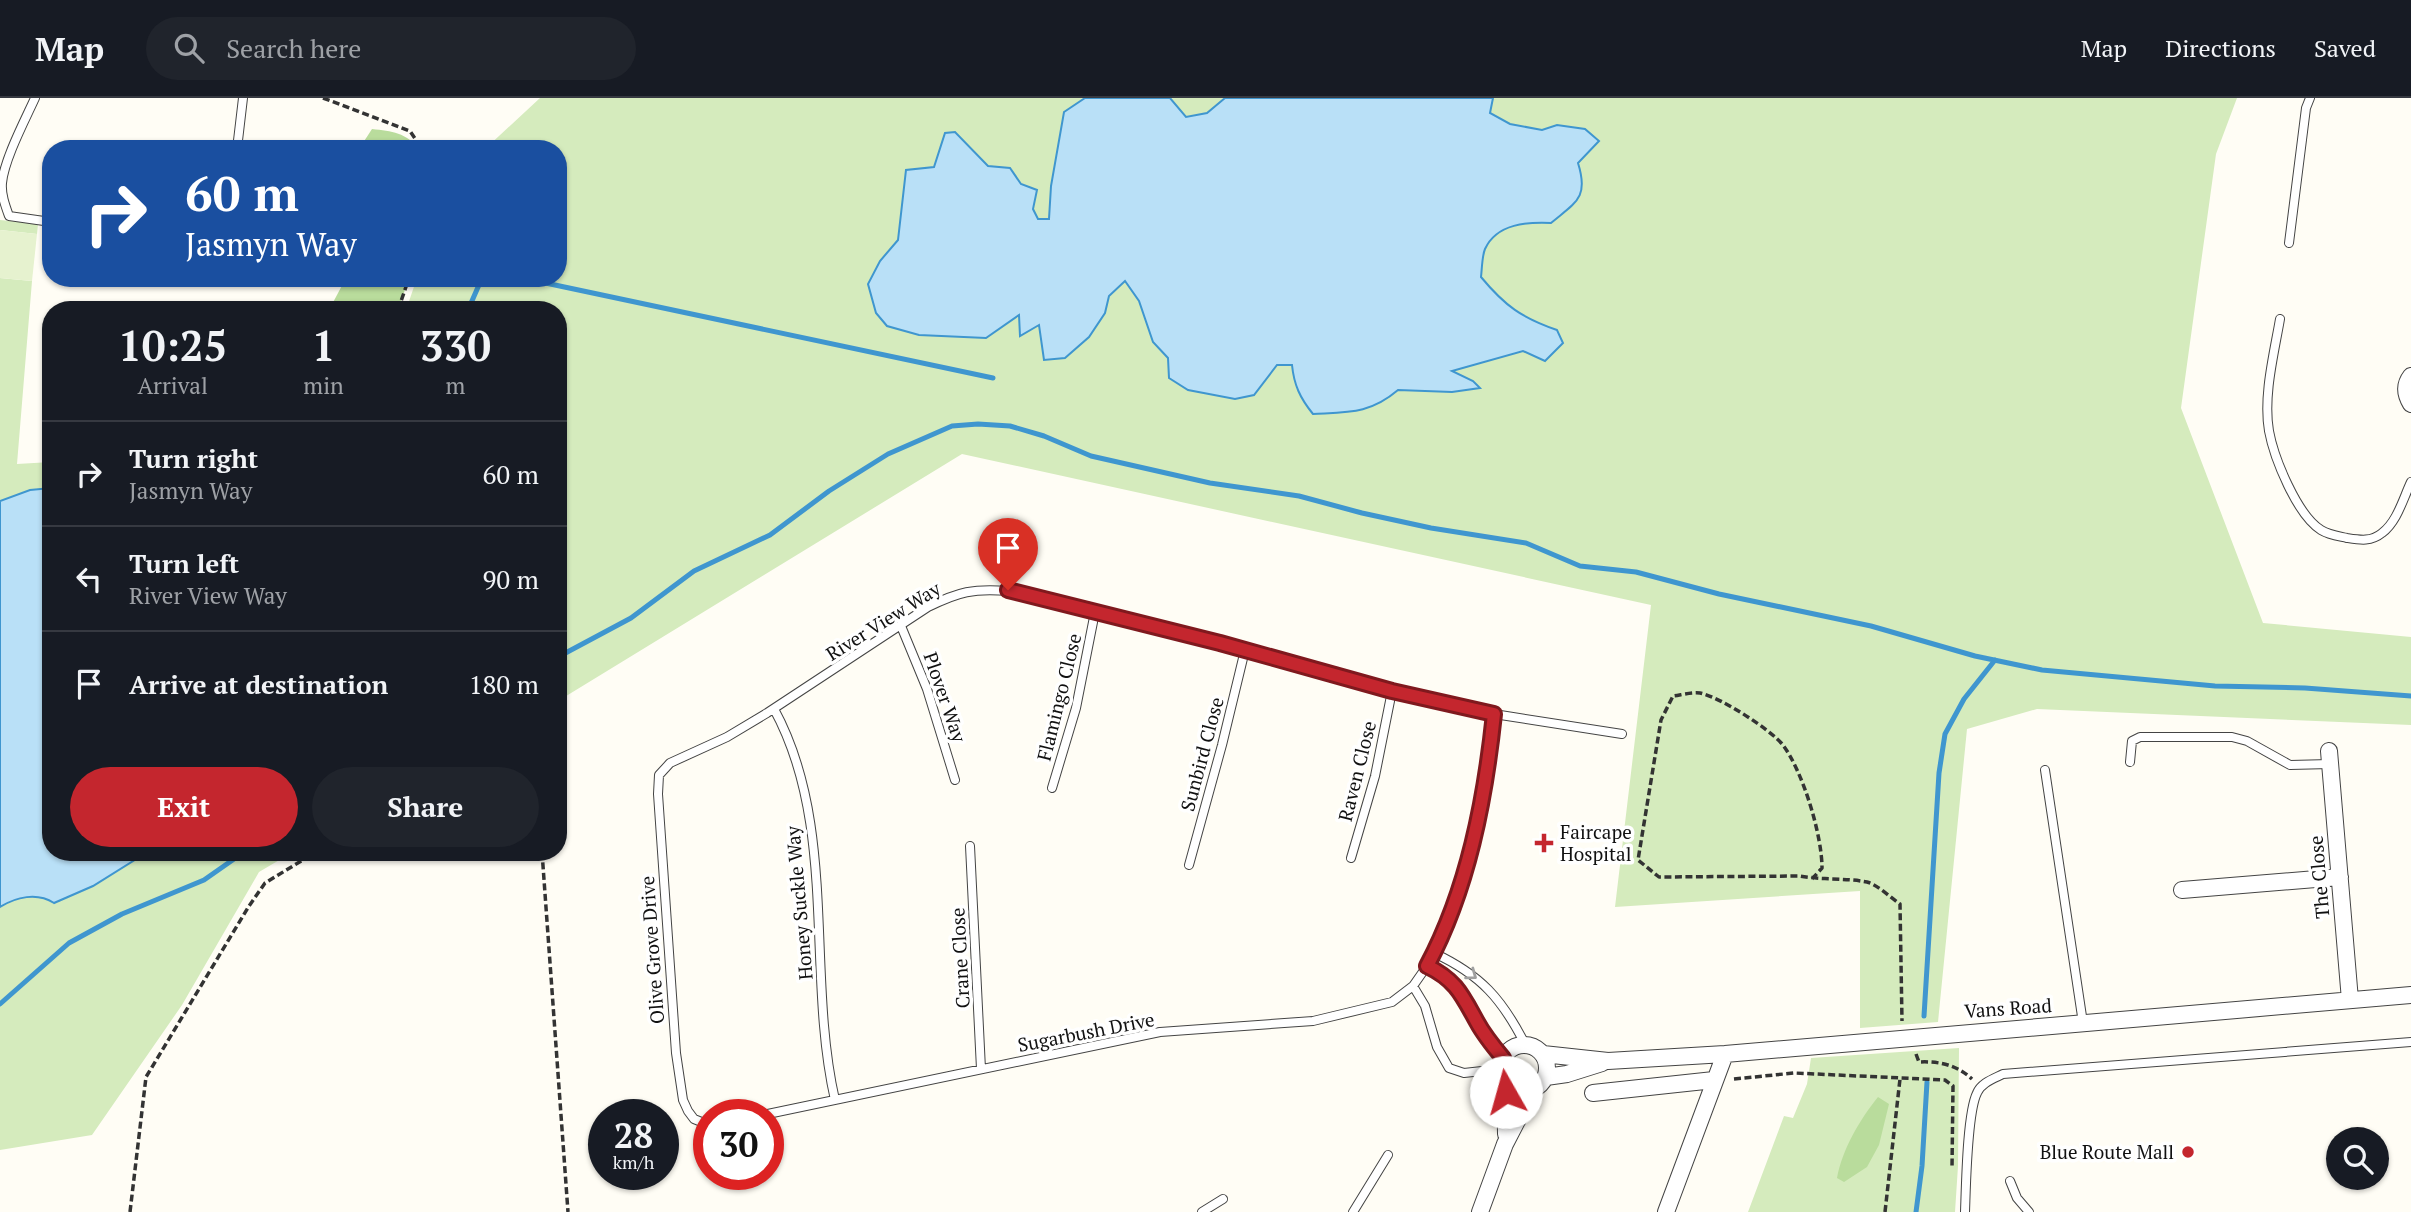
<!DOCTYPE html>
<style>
body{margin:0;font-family:"PT Serif",serif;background:#20242c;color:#f1f3f6;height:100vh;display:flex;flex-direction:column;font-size:26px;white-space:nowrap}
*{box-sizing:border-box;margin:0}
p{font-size:23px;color:#9ea1a6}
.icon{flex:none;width:38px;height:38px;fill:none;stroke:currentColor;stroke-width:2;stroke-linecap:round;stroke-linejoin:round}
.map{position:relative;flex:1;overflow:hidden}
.sheet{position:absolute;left:42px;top:203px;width:525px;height:560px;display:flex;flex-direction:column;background:#171b24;border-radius:28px;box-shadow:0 2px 5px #0004}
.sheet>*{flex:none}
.guide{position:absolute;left:42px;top:42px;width:525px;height:147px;border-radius:28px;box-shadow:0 2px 5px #0004;background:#1a4fa0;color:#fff;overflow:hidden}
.buttons{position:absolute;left:2326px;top:1029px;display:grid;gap:14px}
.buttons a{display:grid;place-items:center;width:63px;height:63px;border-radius:50%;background:#171b24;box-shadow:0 2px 5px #0004;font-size:35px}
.speed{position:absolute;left:588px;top:1001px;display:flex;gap:14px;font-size:35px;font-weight:700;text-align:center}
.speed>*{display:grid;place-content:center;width:91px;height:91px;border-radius:50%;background:#171b24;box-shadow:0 2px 5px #0004;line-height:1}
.speed small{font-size:18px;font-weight:400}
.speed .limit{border:10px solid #d22;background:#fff;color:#111}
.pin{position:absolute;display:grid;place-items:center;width:60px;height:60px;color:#fff;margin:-72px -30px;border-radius:50% 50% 50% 0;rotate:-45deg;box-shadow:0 0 7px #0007}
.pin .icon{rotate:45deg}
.me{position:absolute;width:77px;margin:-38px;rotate:353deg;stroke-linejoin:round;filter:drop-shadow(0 0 5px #0008)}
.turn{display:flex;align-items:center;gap:24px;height:147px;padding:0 28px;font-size:32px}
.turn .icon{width:91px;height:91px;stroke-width:2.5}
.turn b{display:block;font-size:49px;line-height:60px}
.eta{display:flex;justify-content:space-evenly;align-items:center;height:119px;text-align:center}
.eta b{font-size:42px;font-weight:700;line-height:49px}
.primary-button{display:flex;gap:14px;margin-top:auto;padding:14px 28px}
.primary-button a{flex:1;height:80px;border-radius:42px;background:#c4262e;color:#fff;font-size:28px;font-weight:700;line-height:80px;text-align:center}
.primary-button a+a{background:#20242c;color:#f1f3f6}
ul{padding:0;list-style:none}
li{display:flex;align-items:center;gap:21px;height:105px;padding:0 28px;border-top:2px solid #363941}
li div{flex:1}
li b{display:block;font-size:26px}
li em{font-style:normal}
header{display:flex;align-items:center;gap:42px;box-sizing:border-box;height:98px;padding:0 35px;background:#171b24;border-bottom:2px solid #363941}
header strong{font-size:33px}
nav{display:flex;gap:38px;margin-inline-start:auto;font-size:24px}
.search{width:490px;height:63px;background:#20242c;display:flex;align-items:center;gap:18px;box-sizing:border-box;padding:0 24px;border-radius:38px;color:#9ea1a6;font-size:26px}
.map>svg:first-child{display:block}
.green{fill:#d5ebbd}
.forest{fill:#b9dc9c}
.pitch{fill:#e6f2cf}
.water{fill:#b9e0f7;stroke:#3f96cf;stroke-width:2}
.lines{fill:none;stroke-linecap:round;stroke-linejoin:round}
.stream{stroke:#3f96cf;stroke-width:5}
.lane-casing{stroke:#444;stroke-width:10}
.street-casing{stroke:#444;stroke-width:18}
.path{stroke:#333;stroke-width:3.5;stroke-dasharray:7 3.5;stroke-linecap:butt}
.lane{stroke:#fff;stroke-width:8}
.street{stroke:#fff;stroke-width:16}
.oneway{stroke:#a0a0a0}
.route-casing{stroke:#7f191e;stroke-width:18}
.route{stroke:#c4262e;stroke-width:12}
.poi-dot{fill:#c4262e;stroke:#fff;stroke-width:2.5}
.labels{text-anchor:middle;stroke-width:7;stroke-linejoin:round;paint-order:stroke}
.street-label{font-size:19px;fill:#111;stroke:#fff}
.poi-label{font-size:19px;fill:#111;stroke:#fff;text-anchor:start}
</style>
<header>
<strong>Map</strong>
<div class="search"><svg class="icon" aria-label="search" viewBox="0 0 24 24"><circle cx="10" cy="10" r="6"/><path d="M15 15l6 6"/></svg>Search here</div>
<nav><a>Map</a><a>Directions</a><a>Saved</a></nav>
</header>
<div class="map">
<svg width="2411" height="1114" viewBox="0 0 2411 1114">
<rect width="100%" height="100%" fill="#fffdf5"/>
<path class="green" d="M 540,0 L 2237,0 L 2216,56 L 2181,310 L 2263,525 L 2411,539 L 2411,627 L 2037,611 L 1967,631 L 1938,924 L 1860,930 L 1860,793 L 1615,809 L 1651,507 L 962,356 L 558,603 L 558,212 L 406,212 L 417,180 L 558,180 L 558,51 L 485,51 Z
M 0,122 L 38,126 L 37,136 L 0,132 Z
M 0,180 L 32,183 L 17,366 L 51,364 L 51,754 L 293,754 L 259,774 L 182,907 L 92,1037 L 0,1052 Z
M 1959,950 L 1958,1068 L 1955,1114 L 1748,1114 L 1784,1018 L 1793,1020 L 1807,986 L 1811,960 Z"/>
<path class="forest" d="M 372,31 C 392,33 406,35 420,51 L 359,51 Z
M 346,180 L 409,180 L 398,212 L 329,212 Z
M 1878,999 L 1889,1006 L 1879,1047 L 1867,1069 L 1844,1084 L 1837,1080 C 1842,1052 1860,1021 1878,999 Z"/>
<path class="pitch" d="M 0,132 L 37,136 L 32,183 L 0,180 Z"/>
<path class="water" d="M 1085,0 L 1170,0 L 1186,19 L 1207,15 L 1225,0 L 1493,0 L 1490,15 L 1510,26 L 1542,32 L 1557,27 L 1585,31 L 1599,43 L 1578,65 C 1589,100 1576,104 1551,125 C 1528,124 1497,125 1485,151 C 1482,158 1482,171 1481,179 C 1505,208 1522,220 1557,232 L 1563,245 L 1545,263 L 1523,253 L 1452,273 L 1473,283 L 1480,290 L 1452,294 L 1398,292 C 1370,316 1348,314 1313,316 C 1300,300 1294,287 1292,267 L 1277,267 L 1254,297 L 1235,301 L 1188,292 L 1169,280 L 1168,260 L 1153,244 L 1139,203 L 1125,183 L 1109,198 L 1105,215 L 1089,239 L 1065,260 L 1044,262 L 1039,227 L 1020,238 L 1019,217 L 986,240 L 919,237 L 887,228 L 876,215 L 868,186 L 880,163 L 898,142 L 906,72 L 934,69 L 945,35 L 955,34 L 988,68 L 1010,70 L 1021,86 L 1037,92 L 1033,111 L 1038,121 L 1049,121 L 1051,88 L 1064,14 Z
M 51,390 L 51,754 L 177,754 L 146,755 L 93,788 L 54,805 C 37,794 16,799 0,809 L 0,403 L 30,392 Z"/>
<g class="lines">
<path class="stream" d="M 522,180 L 993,280
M 468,212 L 482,180
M 558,559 L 631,520 L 694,473 L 770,437 L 829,393 L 888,356 L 952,328 L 978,326 L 1010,328 L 1044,338 L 1091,358 L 1210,385 L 1299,398 L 1362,415 L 1431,430 L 1526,445 L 1580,468 L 1636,474 L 1719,496 L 1871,528 L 1975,558 L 2042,572 L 2215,588 L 2305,590 L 2411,598
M 0,906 L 69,845 L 122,816 L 204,782 L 244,754
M 1924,918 L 1939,675 L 1945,636 L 1964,601 L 1995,562
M 1916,1114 L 1922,1068 L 1927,984"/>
<defs>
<path id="lane" d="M 35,0 C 25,22 4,62 2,85 C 1,96 5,107 9,118 L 51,124
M 237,51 L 243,0
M 2289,145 L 2306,10 L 2310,0
M 2280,221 C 2274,256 2263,298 2269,333 C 2274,360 2297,417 2321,432 C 2329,437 2338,438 2347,440 C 2360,442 2371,444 2382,435 C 2397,424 2403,401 2411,384
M 901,528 L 927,591 L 955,682
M 774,611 C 838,728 806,875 835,1002
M 2130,664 L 2132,643 L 2140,639 L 2232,639 L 2247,643 L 2290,667 L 2330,666
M 2045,672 L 2083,925
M 1052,690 L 1076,610 L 1095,514
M 970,748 L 981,971
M 1351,760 L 1375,678 L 1392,593
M 1189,767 L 1222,647 L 1245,552
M 1434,855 C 1481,877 1502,901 1525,946
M 1427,868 C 1456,882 1462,897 1477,924 C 1484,937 1493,948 1503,960
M 1413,888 L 1425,908 L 1437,949 L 1449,970 L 1464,975 L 1500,971
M 763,1017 L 1160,934 L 1313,923 L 1392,904 L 1413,888 L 1427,868 L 1448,822 L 1474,741 L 1489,664 L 1494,616
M 709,1027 L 694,1021 L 688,1013 L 683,1002 L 676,955 L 658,696 L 659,677 L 670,665 L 727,639 L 767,615 L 928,509 C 958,494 974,490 1008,493 L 1220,545 L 1392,593 L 1494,616 L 1622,636
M 2010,1083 L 2017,1100 L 2029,1114
M 1202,1114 L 1223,1101
M 1353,1114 L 1388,1057
M 1965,1114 C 1966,1088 1967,1015 1977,995 C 1981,985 1993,981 2003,976 L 2411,944"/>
<path id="street" d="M 2411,278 C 2404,287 2405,296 2411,306
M 2329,653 L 2350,902
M 2182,792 L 2340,779
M1501 970a23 23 0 1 1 46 0a23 23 0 1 1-46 0Z
M 1543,956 L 1608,963 L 1725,956 L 2411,897
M 1546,979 L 1567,976 L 1602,965
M 1505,984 L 1506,1036
M 1593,995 L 1714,982
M 1480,1114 L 1505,1046 L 1533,992
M 1666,1114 L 1725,956"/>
</defs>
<use href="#lane" class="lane-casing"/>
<use href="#street" class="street-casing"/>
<path class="path" d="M 323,0 L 410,33 L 422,51
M 398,212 L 409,180
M 542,754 L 568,1114
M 1812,781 L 1822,770 C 1822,737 1803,674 1783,647 C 1770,631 1720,599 1700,595 C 1692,594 1681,597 1673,598 L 1661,622 L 1638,762 L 1659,779 L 1800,778 C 1822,782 1847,780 1867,784 C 1878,787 1891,800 1900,806 L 1902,923
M 1916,956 L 1919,964 C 1939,963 1957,967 1972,981
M 1734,981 L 1794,975 L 1945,982 L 1953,988 L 1952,1070
M 130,1114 L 146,979 L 249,808 L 265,785 L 316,754
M 1885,1114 L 1900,981"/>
<use href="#lane" class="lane"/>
<use href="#street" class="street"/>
</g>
<defs><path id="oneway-chevron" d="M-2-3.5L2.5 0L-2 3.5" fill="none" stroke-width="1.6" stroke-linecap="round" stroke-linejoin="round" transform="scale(1.75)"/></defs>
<use class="oneway" href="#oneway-chevron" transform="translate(1472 877) rotate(36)"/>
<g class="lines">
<defs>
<path id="route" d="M 1008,492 L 1220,545 L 1392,593 L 1494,616 C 1485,702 1468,791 1427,868 C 1456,882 1462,897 1477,924 C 1484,937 1493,948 1503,960 L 1500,971 L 1506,994"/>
</defs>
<use href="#route" class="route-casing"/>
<use href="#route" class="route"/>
</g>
<g class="poi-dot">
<path d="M1540.5 734.5h7v7h7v7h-7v7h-7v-7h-7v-7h7z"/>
<circle cx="2188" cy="1054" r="7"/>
</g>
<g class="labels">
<g class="street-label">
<text transform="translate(883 523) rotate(-32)" y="7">River View Way</text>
<text transform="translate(945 599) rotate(71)" y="7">Plover Way</text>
<text transform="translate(1059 599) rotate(-76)" y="7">Flamingo Close</text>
<text transform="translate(1202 656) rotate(-75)" y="7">Sunbird Close</text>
<text transform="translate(1357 673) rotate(-76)" y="7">Raven Close</text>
<text transform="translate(2319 779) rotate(-95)" y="7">The Close</text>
<text transform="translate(799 805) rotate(-95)" y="7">Honey Suckle Way</text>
<text transform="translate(652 852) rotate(-94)" y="7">Olive Grove Drive</text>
<text transform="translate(960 860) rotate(-93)" y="7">Crane Close</text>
<text transform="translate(2008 910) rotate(-4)" y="7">Vans Road</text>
<text transform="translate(1086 934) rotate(-11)" y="7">Sugarbush Drive</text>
</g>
<g class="poi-label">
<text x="1560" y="741">Faircape<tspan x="1560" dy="22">Hospital</tspan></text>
<text x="2174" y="1061" text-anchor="end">Blue Route Mall</text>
</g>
</g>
</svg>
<div class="buttons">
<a><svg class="icon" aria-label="search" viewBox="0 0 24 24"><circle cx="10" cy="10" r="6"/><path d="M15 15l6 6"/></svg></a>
</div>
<div class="speed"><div>28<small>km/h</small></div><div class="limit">30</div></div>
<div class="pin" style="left:1008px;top:492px;background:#d93025"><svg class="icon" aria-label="arrive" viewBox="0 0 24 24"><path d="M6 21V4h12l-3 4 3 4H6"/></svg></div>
<svg class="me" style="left:1506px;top:994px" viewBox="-20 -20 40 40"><circle r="19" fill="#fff"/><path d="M0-13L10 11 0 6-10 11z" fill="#c4262e"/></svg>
<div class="guide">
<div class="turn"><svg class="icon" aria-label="right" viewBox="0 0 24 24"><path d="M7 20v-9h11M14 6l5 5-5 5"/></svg><div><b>60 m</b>Jasmyn Way</div></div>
</div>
<section class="sheet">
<div class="eta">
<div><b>10:25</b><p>Arrival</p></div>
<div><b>1</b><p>min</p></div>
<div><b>330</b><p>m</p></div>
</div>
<ul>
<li><svg class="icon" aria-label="right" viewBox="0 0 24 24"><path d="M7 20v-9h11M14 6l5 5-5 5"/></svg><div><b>Turn right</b><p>Jasmyn Way</p></div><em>60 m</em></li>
<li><svg class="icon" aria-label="left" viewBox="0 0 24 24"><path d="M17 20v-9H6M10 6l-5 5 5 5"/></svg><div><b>Turn left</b><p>River View Way</p></div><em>90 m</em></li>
<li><svg class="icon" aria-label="arrive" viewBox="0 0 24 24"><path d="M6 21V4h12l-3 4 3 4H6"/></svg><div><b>Arrive at destination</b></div><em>180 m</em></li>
</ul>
<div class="primary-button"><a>Exit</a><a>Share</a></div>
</section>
</div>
